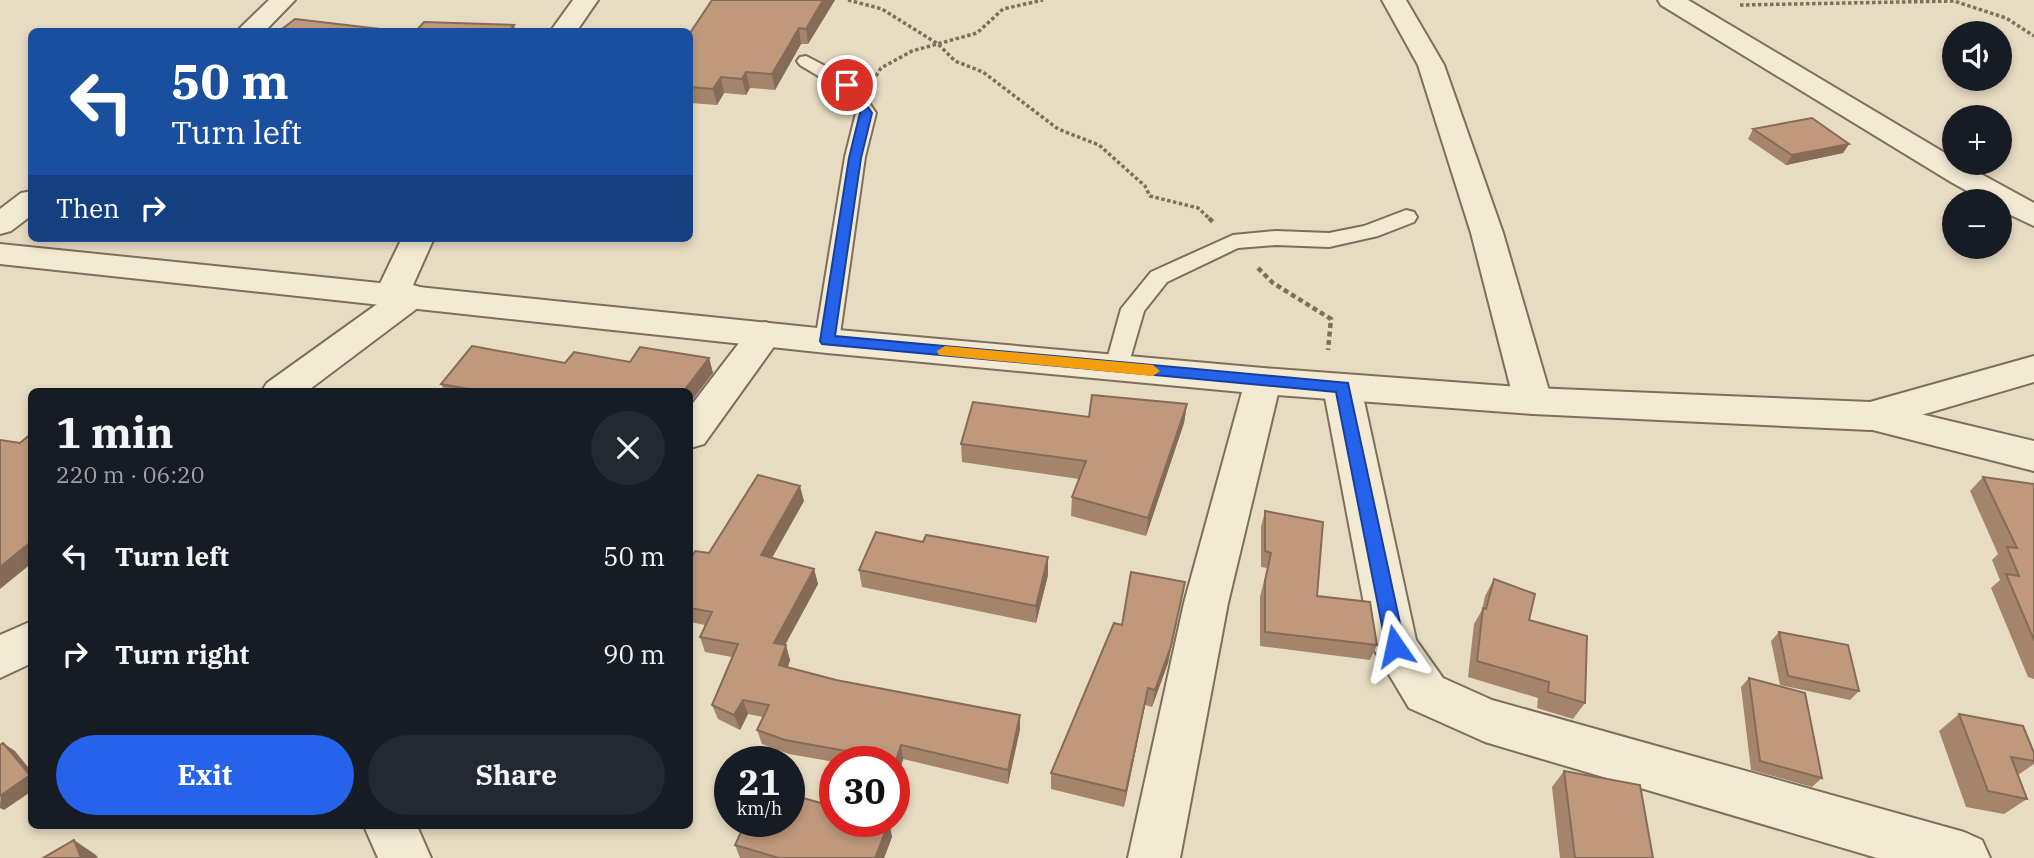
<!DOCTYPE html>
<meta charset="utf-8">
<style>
body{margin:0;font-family:"IBM Plex Serif",serif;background:#242831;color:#f1f3f6;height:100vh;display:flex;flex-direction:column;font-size:26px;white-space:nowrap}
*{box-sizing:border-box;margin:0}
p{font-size:23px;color:#9ea1a6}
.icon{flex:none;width:38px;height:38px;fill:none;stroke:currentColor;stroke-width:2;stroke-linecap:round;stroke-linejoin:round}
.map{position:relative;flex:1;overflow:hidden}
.panel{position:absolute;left:28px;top:388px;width:665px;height:441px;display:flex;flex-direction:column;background:#171b24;border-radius:10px;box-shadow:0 4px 10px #0003}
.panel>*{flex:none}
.guide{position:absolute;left:28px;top:28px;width:665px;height:214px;border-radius:10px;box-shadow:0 4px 10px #0003;background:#1a4fa0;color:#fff;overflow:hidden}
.buttons{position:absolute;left:1942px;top:21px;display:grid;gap:14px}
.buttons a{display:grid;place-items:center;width:70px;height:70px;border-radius:50%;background:#171b24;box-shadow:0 4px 10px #0003;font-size:35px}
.speed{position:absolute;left:714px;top:746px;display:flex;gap:14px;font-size:35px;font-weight:700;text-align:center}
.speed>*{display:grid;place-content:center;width:91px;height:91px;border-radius:50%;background:#171b24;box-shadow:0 4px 10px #0003;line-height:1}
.speed small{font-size:18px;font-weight:400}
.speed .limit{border:10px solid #d22;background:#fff;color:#111}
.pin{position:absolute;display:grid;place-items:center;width:60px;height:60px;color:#fff;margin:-30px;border:4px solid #fff;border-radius:50%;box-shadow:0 2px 7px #0007}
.me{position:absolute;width:77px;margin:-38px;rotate:349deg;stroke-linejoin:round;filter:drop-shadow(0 0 5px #0008)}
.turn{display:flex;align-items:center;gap:24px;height:147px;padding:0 28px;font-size:32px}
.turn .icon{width:91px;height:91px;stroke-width:2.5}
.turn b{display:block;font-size:49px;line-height:60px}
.then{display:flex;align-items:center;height:66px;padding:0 28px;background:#0003;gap:14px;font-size:26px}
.round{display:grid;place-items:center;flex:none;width:74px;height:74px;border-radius:37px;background:#242831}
.summary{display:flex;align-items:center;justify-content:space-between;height:119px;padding:0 28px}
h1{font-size:42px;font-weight:700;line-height:52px}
.primary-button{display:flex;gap:14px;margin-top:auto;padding:14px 28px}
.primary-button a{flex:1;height:80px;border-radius:42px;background:#2563eb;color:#fff;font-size:28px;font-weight:700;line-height:80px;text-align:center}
.primary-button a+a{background:#242831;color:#f1f3f6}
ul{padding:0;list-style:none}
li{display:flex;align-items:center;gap:21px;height:98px;padding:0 28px}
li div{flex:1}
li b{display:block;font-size:26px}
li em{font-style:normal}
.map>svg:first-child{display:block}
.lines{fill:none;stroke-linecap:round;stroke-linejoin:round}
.service-casing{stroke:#7e6e5c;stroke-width:4}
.minor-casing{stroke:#7e6e5c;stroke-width:4}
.tertiary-casing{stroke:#7e6e5c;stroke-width:4}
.path-far1{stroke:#7e6e5c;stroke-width:3.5;stroke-dasharray:3.5 2.5;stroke-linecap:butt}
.path{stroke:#7e6e5c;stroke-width:4.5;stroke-dasharray:5 3.5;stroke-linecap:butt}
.service{fill:#f3ead4;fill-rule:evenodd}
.minor{fill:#f3ead4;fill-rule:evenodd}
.tertiary{fill:#f3ead4;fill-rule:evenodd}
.wall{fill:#a5846c}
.shaded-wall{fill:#866b58}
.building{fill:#c0997d;stroke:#866b58;stroke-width:2}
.route{fill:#2563eb;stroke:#184099;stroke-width:2}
.slow{fill:#f59e0b}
</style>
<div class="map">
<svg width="2034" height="858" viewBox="0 0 2034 858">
<rect width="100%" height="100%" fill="#e7dcc2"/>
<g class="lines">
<defs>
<path id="service" d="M 806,56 L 854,81 L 876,113 L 865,157 L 839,341 L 836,347 L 818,347 L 815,341 L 845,157 L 856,113 L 840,89 L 800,65 L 797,61 L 800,57 Z
M 1406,210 L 1414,212 L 1417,217 L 1414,222 L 1378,236 L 1329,247 L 1276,245 L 1238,248 L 1167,282 L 1144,311 L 1126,373 L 1117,376 L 1108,373 L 1105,367 L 1121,309 L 1151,272 L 1233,235 L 1276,231 L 1329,233 L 1364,226 Z"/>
<path id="minor" d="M 269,0 L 295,0 L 264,32 L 236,32 Z
M 573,0 L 598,0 L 576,32 L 550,32 Z
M 1382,0 L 1406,0 L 1444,65 L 1503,233 L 1552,401 L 1546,411 L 1533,414 L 1520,411 L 1514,401 L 1471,233 L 1418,65 Z
M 32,191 L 32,215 L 11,231 L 0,234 L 0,209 L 21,193 Z
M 402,238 L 434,238 L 413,285 L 423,288 L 428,296 L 423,304 L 306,392 L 261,392 L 267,383 L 380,302 L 375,294 Z
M 765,322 L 778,326 L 783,334 L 704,444 L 690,448 L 690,407 L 752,326 Z
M 1263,368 L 1276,372 L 1281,381 L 1228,603 L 1180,858 L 1128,858 L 1184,603 L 1245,381 L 1250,372 Z
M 1342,374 L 1355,378 L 1361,387 L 1416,640 L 1443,678 L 1492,700 L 1964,832 L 1982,840 L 1990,858 L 1877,858 L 1485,742 L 1409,708 L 1372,646 L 1323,387 L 1329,378 Z
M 1870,402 L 2034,441 L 2034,471 L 1857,426 L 1851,416 L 1857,406 Z
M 32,621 L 32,663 L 0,678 L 0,635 Z
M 364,826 L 417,826 L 431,858 L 378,858 Z"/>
<path id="tertiary" d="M 1658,0 L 1688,0 L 1955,159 L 1955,163 L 1961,163 L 2034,203 L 2034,226 L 2000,210 L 2000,201 L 1985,201 L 1951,182 L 1661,5 Z
M 0,244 L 827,329 L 1263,368 L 1533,388 L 1870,402 L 2034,356 L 2034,382 L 1870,430 L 1533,414 L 1263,394 L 827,353 L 0,264 Z"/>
</defs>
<use href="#service" class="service-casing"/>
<use href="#minor" class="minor-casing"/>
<use href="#tertiary" class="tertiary-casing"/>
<path class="path-far1" d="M 848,0 L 882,9 L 938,44 L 955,61 L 983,72 L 1058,129 L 1099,145 L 1145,186 L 1150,196 L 1198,208 L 1211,220
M 1740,5 L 1954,1 L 2006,18 L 2034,36
M 876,76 L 881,68 L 912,51 L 977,33 L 1003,9 L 1043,0"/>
<path class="path" d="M 1209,218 L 1213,222
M 1258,268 L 1273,283 L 1331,319 L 1328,350"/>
<use href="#service" class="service"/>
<use href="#minor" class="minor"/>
<use href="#tertiary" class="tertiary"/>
</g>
<path class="wall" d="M 712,0 L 835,0 L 808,44 L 801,44 L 775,90 L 750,88 L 746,95 L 724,93 L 717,105 L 690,103 L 690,33 Z
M 1753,129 L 1849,144 L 1843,153 L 1786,165 L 1748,139 Z
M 709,358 L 713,373 L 690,392 L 445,392 L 441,384 L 565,363 L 630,362 Z
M 1187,404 L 1184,423 L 1146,536 L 1071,516 L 1072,497 L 1079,479 L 962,462 L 961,444 L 1089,417 Z
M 1983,477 L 2034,484 L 2034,679 L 2028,677 L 1991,588 L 2000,580 L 1992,560 L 1998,554 L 1970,491 Z
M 804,501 L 772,558 L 814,569 L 818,584 L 785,645 L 790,660 L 788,667 L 836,680 L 1020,715 L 1020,729 L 1008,784 L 903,759 L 899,774 L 894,773 L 894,761 L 835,761 L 835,762 L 789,754 L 762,744 L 757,730 L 763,717 L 748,714 L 740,730 L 718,719 L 712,705 L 732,657 L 705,652 L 700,637 L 705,625 L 690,622 L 690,560 L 709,553 Z
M 1265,511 L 1317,596 L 1377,645 L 1370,660 L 1260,646 L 1260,597 L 1267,568 L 1261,567 L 1261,527 Z
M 923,542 L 1048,575 L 1036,623 L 862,587 L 859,570 Z
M 1494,579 L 1529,620 L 1585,703 L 1573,719 L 1537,708 L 1538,698 L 1468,677 L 1474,624 L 1482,610 L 1485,596 Z
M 1185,582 L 1168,663 L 1152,707 L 1145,705 L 1124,807 L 1051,789 L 1051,773 L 1122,625 Z
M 1779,632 L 1859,691 L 1850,700 L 1780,685 L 1771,641 Z
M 1749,678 L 1822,778 L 1812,787 L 1751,770 L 1741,687 Z
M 1959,714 L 2034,753 L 2034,764 L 2018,775 L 2027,799 L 2004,814 L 1966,807 L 1939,731 Z
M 1564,771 L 1653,858 L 1560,858 L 1552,787 Z
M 889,822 L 892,837 L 884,858 L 740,858 L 735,845 Z"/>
<path class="shaded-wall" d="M 823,0 L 835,0 L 808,44 L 806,29 Z
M 514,25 L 516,32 L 508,32 Z
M 799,28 L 801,44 L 775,90 L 772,74 Z
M 746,72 L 750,88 L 746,95 L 742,79 Z
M 721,77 L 724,93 L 717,105 L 713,89 Z
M 1849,144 L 1843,153 L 1786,165 L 1792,155 Z
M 709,358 L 713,373 L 690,403 L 690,392 L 683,392 L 683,391 Z
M 1187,404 L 1184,423 L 1146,536 L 1148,518 Z
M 800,486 L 804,501 L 765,570 L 761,555 Z
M 32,541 L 32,563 L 0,589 L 0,567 Z
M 1048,557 L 1048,575 L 1036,623 L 1036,606 Z
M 814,569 L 818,584 L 778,658 L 774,643 Z
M 1185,582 L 1168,663 L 1152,707 L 1155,690 Z
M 786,645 L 790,660 L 783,680 L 779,665 Z
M 1148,688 L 1145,705 L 1124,807 L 1126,791 Z
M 743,700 L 748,714 L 740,730 L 734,715 Z
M 1020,715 L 1020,729 L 1008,784 L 1008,770 Z
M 3,743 L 15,751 L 32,772 L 32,791 L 4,810 L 0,808 Z
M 901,745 L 903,759 L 899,774 L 896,760 Z
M 889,822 L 892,837 L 884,858 L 875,858 Z
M 74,840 L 96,855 L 98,858 L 81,858 Z"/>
<path class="building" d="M 712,0 L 823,0 L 806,29 L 799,28 L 772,74 L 746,72 L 742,79 L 721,77 L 713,89 L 690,87 L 690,33 Z
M 295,19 L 406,32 L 278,32 Z
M 424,22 L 514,25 L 508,32 L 415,32 Z
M 1812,118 L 1849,144 L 1792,155 L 1753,129 Z
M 472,346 L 565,363 L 574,352 L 630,362 L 640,347 L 709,358 L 683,392 L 485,392 L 441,384 Z
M 1092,395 L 1187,404 L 1148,518 L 1072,497 L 1086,461 L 961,444 L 973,402 L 1089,417 Z
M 32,433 L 32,541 L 0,567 L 0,440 L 20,443 Z
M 758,475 L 800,486 L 761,555 L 814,569 L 774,643 L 786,645 L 779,665 L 836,680 L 1020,715 L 1008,770 L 901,745 L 896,760 L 785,740 L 757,730 L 769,705 L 743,700 L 734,715 L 712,705 L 738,644 L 700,637 L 712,612 L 690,608 L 690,560 L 695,551 L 709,553 Z
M 1983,477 L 2034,484 L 2034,640 L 2006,574 L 2019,576 L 2007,547 L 2017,548 Z
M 1265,511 L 1323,522 L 1317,596 L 1370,602 L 1377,645 L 1265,632 L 1265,581 L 1271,553 L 1265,551 Z
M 876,532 L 923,542 L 926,535 L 1048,557 L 1036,606 L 859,570 Z
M 1131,572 L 1185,582 L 1171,646 L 1155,690 L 1148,688 L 1126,791 L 1051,773 L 1114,623 L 1122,625 Z
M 1494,579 L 1535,594 L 1529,620 L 1587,636 L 1585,703 L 1548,692 L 1549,682 L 1477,661 L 1483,608 L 1486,609 Z
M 1779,632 L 1848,645 L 1859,691 L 1788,676 Z
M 1749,678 L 1805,693 L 1822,778 L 1760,761 Z
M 1959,714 L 2023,726 L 2034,753 L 2034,761 L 2011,757 L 2027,799 L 1988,791 Z
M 3,743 L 30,775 L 0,796 L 0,745 Z
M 1564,771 L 1640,785 L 1653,858 L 1575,858 Z
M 789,794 L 835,807 L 835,821 L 884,821 L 889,822 L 875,858 L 779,858 L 735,845 L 746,821 L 789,821 Z
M 74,840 L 81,858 L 43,858 Z"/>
<path class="route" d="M 847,82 L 851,83 L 872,113 L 861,158 L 835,336 L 1348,383 L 1405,646 L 1402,651 L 1389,651 L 1386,646 L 1336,392 L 822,344 L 820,341 L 849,158 L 860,113 L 841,85 Z"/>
<path class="slow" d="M 945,346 L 1153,365 L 1160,371 L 1153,376 L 939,355 L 937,351 Z"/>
</svg>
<div class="buttons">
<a><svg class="icon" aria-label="sound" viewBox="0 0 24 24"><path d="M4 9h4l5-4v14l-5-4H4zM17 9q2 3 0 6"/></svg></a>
<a>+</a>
<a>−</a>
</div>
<div class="speed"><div>21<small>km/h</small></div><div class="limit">30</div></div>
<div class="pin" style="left:847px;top:85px;background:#d93025"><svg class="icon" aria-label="arrive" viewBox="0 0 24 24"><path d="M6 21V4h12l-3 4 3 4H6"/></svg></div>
<svg class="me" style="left:1395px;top:646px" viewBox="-20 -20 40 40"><path d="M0-17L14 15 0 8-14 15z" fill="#2563eb" stroke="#fff" stroke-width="4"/></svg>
<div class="guide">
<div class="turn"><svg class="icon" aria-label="left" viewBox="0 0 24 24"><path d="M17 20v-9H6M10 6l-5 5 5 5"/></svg><div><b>50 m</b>Turn left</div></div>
<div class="then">Then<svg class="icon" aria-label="right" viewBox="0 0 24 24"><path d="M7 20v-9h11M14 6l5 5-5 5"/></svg></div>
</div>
<section class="panel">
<div class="summary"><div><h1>1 min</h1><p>220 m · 06:20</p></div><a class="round"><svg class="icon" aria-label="close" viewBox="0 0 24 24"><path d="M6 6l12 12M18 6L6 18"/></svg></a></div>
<ul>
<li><svg class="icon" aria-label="left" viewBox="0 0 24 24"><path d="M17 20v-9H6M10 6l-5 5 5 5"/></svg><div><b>Turn left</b></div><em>50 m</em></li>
<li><svg class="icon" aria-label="right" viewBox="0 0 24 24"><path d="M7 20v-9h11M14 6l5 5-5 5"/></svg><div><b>Turn right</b></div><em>90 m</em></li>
</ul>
<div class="primary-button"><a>Exit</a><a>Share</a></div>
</section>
</div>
